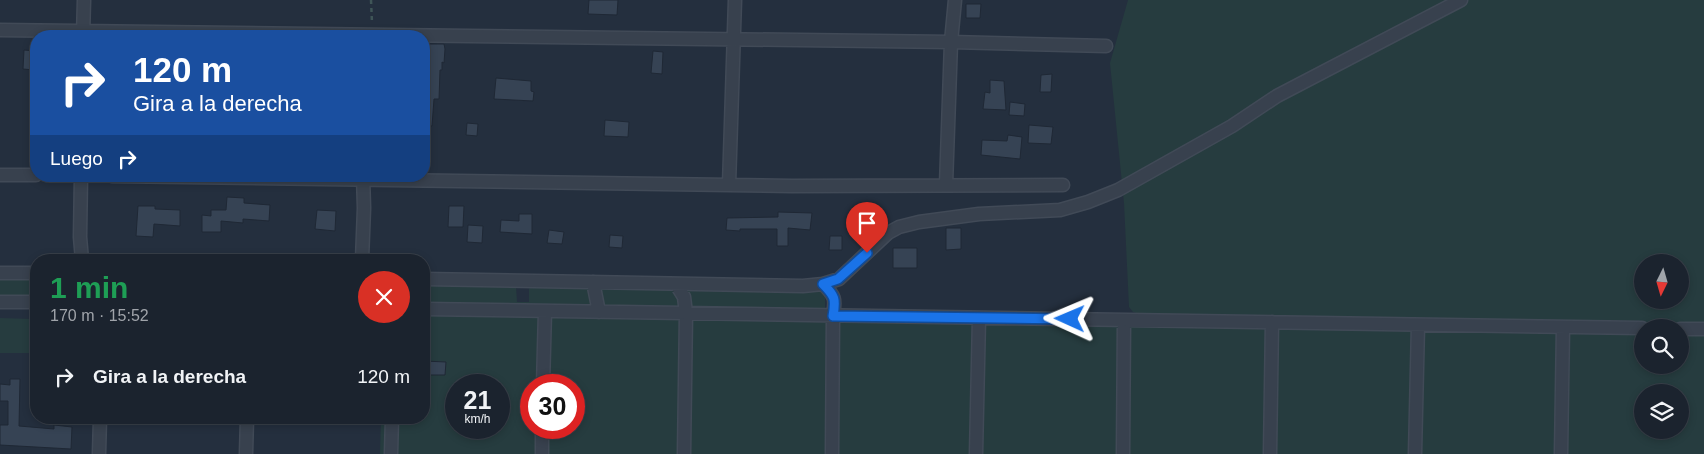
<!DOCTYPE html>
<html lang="es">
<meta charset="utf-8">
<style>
body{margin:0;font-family:Arial,sans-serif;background:#282f3a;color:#f1f3f6;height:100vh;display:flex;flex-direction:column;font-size:19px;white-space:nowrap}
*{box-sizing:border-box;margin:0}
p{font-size:16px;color:#a0a4aa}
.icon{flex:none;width:28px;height:28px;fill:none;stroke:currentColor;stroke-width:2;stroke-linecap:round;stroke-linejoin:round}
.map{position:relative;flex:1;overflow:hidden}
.details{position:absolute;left:30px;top:254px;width:400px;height:170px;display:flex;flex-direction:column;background:#1b232e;border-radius:20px;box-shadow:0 2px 8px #0003,0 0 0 1px #39404a}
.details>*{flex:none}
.guide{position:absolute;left:30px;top:30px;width:400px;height:152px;border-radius:20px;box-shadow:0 2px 8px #0003,0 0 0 1px #39404a;background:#1a4fa0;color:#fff;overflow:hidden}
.needle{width:32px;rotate:185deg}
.buttons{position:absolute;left:1634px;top:254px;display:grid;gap:10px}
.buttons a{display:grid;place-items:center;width:55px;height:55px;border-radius:50%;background:#1b232e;box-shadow:0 2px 8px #0003,0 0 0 1px #39404a;font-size:25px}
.speed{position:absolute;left:445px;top:374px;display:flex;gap:10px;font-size:25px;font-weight:700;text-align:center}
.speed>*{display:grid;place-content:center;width:65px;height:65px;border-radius:50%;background:#1b232e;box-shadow:0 2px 8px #0003,0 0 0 1px #39404a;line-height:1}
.speed small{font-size:12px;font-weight:400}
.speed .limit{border:8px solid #d22;background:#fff;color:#111}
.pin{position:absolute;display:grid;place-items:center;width:42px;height:42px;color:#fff;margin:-51px -21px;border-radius:50% 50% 50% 0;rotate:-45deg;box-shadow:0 0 5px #0007}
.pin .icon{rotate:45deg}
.me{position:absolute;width:55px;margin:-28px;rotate:271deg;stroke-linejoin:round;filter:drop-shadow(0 0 4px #0008)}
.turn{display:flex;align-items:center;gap:18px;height:105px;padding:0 20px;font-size:22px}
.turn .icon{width:65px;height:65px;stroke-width:2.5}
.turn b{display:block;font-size:35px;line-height:42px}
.then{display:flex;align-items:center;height:48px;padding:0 20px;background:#0003;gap:10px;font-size:19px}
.round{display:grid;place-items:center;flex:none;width:52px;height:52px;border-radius:26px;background:#282f3a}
.head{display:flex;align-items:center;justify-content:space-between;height:85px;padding:0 20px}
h1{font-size:30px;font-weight:600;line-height:38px;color:#1e9e55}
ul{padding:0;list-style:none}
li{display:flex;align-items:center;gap:15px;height:75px;padding:0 20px}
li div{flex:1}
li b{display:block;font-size:19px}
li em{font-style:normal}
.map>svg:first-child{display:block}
.green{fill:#263c3f;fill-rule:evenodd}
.building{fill:#364354;stroke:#1f2835}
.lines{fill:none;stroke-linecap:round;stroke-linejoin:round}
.minor-casing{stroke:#414a57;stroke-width:15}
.path{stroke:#3f5557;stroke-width:2.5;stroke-dasharray:4 4;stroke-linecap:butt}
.minor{stroke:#38414e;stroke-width:12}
.route-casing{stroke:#114b97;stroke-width:12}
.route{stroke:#1a73e8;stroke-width:9}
</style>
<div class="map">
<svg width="1704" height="454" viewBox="0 0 1704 454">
<rect width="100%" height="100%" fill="#242f3e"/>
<path class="green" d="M 1128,0 L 1704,0 L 1704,328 L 1145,316 L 1133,312 L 1129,307 L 1124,203 L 1110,63 ZM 1642,262 L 1680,262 L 1680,300 L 1642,300 Z
M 0,277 L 33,278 L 34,281 L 34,295 L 0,296 Z
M 424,284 L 516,287 L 517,302 L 529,302 L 529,289 L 531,286 L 825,290 L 825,309 L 1642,329 L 1642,365 L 1680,365 L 1680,330 L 1704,330 L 1704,454 L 380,454 L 381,418 L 424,418 ZM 456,385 L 499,385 L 499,428 L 456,428 ZM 531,385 L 574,385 L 574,428 L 531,428 ZM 1642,392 L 1680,392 L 1680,430 L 1642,430 Z
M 0,318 L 32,319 L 31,353 L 0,353 Z"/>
<path class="building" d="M 589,0 L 618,0 L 617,15 L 588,14 Z
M 966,4 L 981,4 L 980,18 L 966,18 Z
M 427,44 L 444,44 L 445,49 L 444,63 L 442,62 L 442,70 L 440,70 L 439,99 L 434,99 L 432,126 L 424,126 Z
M 24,50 L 36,51 L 34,70 L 23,69 Z
M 653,51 L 663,52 L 662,74 L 651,73 Z
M 1052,74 L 1051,92 L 1040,92 L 1041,75 Z
M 496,78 L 531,81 L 531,91 L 534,92 L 533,101 L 494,99 Z
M 990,80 L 1004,81 L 1006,110 L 983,109 L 985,92 L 990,93 Z
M 1010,102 L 1025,104 L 1024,116 L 1009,115 Z
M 605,120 L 629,122 L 628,137 L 604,136 Z
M 467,123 L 478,124 L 477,136 L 466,135 Z
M 1029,125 L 1053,127 L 1051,144 L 1028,143 Z
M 1008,135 L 1022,137 L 1020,159 L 981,155 L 982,140 L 1007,141 Z
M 227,197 L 244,198 L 244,203 L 270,205 L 269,221 L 243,219 L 243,223 L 221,221 L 221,232 L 202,232 L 202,215 L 211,216 L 211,210 L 226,210 Z
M 138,206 L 155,206 L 155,209 L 180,210 L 180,226 L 154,224 L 153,237 L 136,236 Z
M 449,206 L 464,206 L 463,227 L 448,227 Z
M 317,210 L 336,211 L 335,231 L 315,229 Z
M 778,212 L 812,213 L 810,230 L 788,228 L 788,246 L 777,246 L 777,229 L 740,229 L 740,231 L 726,230 L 727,218 L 778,217 Z
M 519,214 L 532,214 L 532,234 L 500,232 L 501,220 L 519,221 Z
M 468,225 L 483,226 L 482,243 L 467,242 Z
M 946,228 L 961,228 L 961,249 L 946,250 Z
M 549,230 L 564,232 L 562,244 L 547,243 Z
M 610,235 L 623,236 L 622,248 L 609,247 Z
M 830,236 L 842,236 L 842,250 L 829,250 Z
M 893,248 L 917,248 L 917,268 L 893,268 Z
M 424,361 L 446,362 L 445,375 L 424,375 Z
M 10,379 L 20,379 L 19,426 L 54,429 L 54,425 L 72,427 L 71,449 L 0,445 L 0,425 L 8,425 L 8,401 L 0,401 L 0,384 L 10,385 Z"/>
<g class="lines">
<defs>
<path id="minor" d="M 0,30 L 951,42 L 1106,46
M 83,36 L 84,0
M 0,175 L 36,175
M 81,176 L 80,237 L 82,260
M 112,176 L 792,186 L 1063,185
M 729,185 L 735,0
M 946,185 L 951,42 L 955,0
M 362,260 L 364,208 L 363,176
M 0,273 L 36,273
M 424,279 L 803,286 L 823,284 L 839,279 L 888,233 L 899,227 L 919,222 L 979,214 L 1060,210 L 1088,202 L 1118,190 L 1232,126 L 1277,96 L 1461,0
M 593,282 L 599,312
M 676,284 L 684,297 L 686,313 L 684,454
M 823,284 C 835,296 836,299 833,315 L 832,454
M 0,302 L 36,302
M 424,309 L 1642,328
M 1680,329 L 1704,329
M 543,385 L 545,311
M 99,454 L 100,418
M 246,454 L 247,418
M 391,454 L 392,418
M 542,454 L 542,428
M 976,454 L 979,318
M 1123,454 L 1124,320
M 1270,454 L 1272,322
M 1415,454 L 1418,325
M 1561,454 L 1563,327"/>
</defs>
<use href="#minor" class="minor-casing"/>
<path class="path" d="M 371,0 L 372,23"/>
<use href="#minor" class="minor"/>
</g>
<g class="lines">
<defs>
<path id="route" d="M 867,253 L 838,279 L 823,284 C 835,296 836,299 833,316 L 1070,319"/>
</defs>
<use href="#route" class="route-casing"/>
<use href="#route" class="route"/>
</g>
</svg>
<div class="buttons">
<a><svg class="needle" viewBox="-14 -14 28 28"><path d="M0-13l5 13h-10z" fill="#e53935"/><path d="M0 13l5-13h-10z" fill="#a0a4aa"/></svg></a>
<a><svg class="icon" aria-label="search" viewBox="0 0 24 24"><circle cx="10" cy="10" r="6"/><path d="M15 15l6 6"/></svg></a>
<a><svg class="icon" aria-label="layers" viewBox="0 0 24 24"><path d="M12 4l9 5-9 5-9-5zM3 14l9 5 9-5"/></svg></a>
</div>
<div class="speed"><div>21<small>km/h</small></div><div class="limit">30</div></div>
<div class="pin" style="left:867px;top:253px;background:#d93025"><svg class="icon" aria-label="arrive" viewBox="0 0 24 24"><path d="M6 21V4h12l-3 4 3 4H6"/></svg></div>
<svg class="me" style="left:1070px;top:319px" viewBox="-20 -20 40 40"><path d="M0-17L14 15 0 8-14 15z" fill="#1a73e8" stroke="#fff" stroke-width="4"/></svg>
<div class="guide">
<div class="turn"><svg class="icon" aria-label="right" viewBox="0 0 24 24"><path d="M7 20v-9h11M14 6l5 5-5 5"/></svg><div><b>120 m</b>Gira a la derecha</div></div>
<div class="then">Luego<svg class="icon" aria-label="right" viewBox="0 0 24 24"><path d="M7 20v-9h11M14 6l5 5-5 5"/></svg></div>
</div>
<section class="details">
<div class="head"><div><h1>1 min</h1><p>170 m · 15:52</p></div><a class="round" style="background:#d93025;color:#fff"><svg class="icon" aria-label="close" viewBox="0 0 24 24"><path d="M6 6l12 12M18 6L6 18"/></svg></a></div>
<ul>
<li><svg class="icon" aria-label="right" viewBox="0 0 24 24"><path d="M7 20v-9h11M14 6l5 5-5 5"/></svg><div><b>Gira a la derecha</b></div><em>120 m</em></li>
</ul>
</section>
</div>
